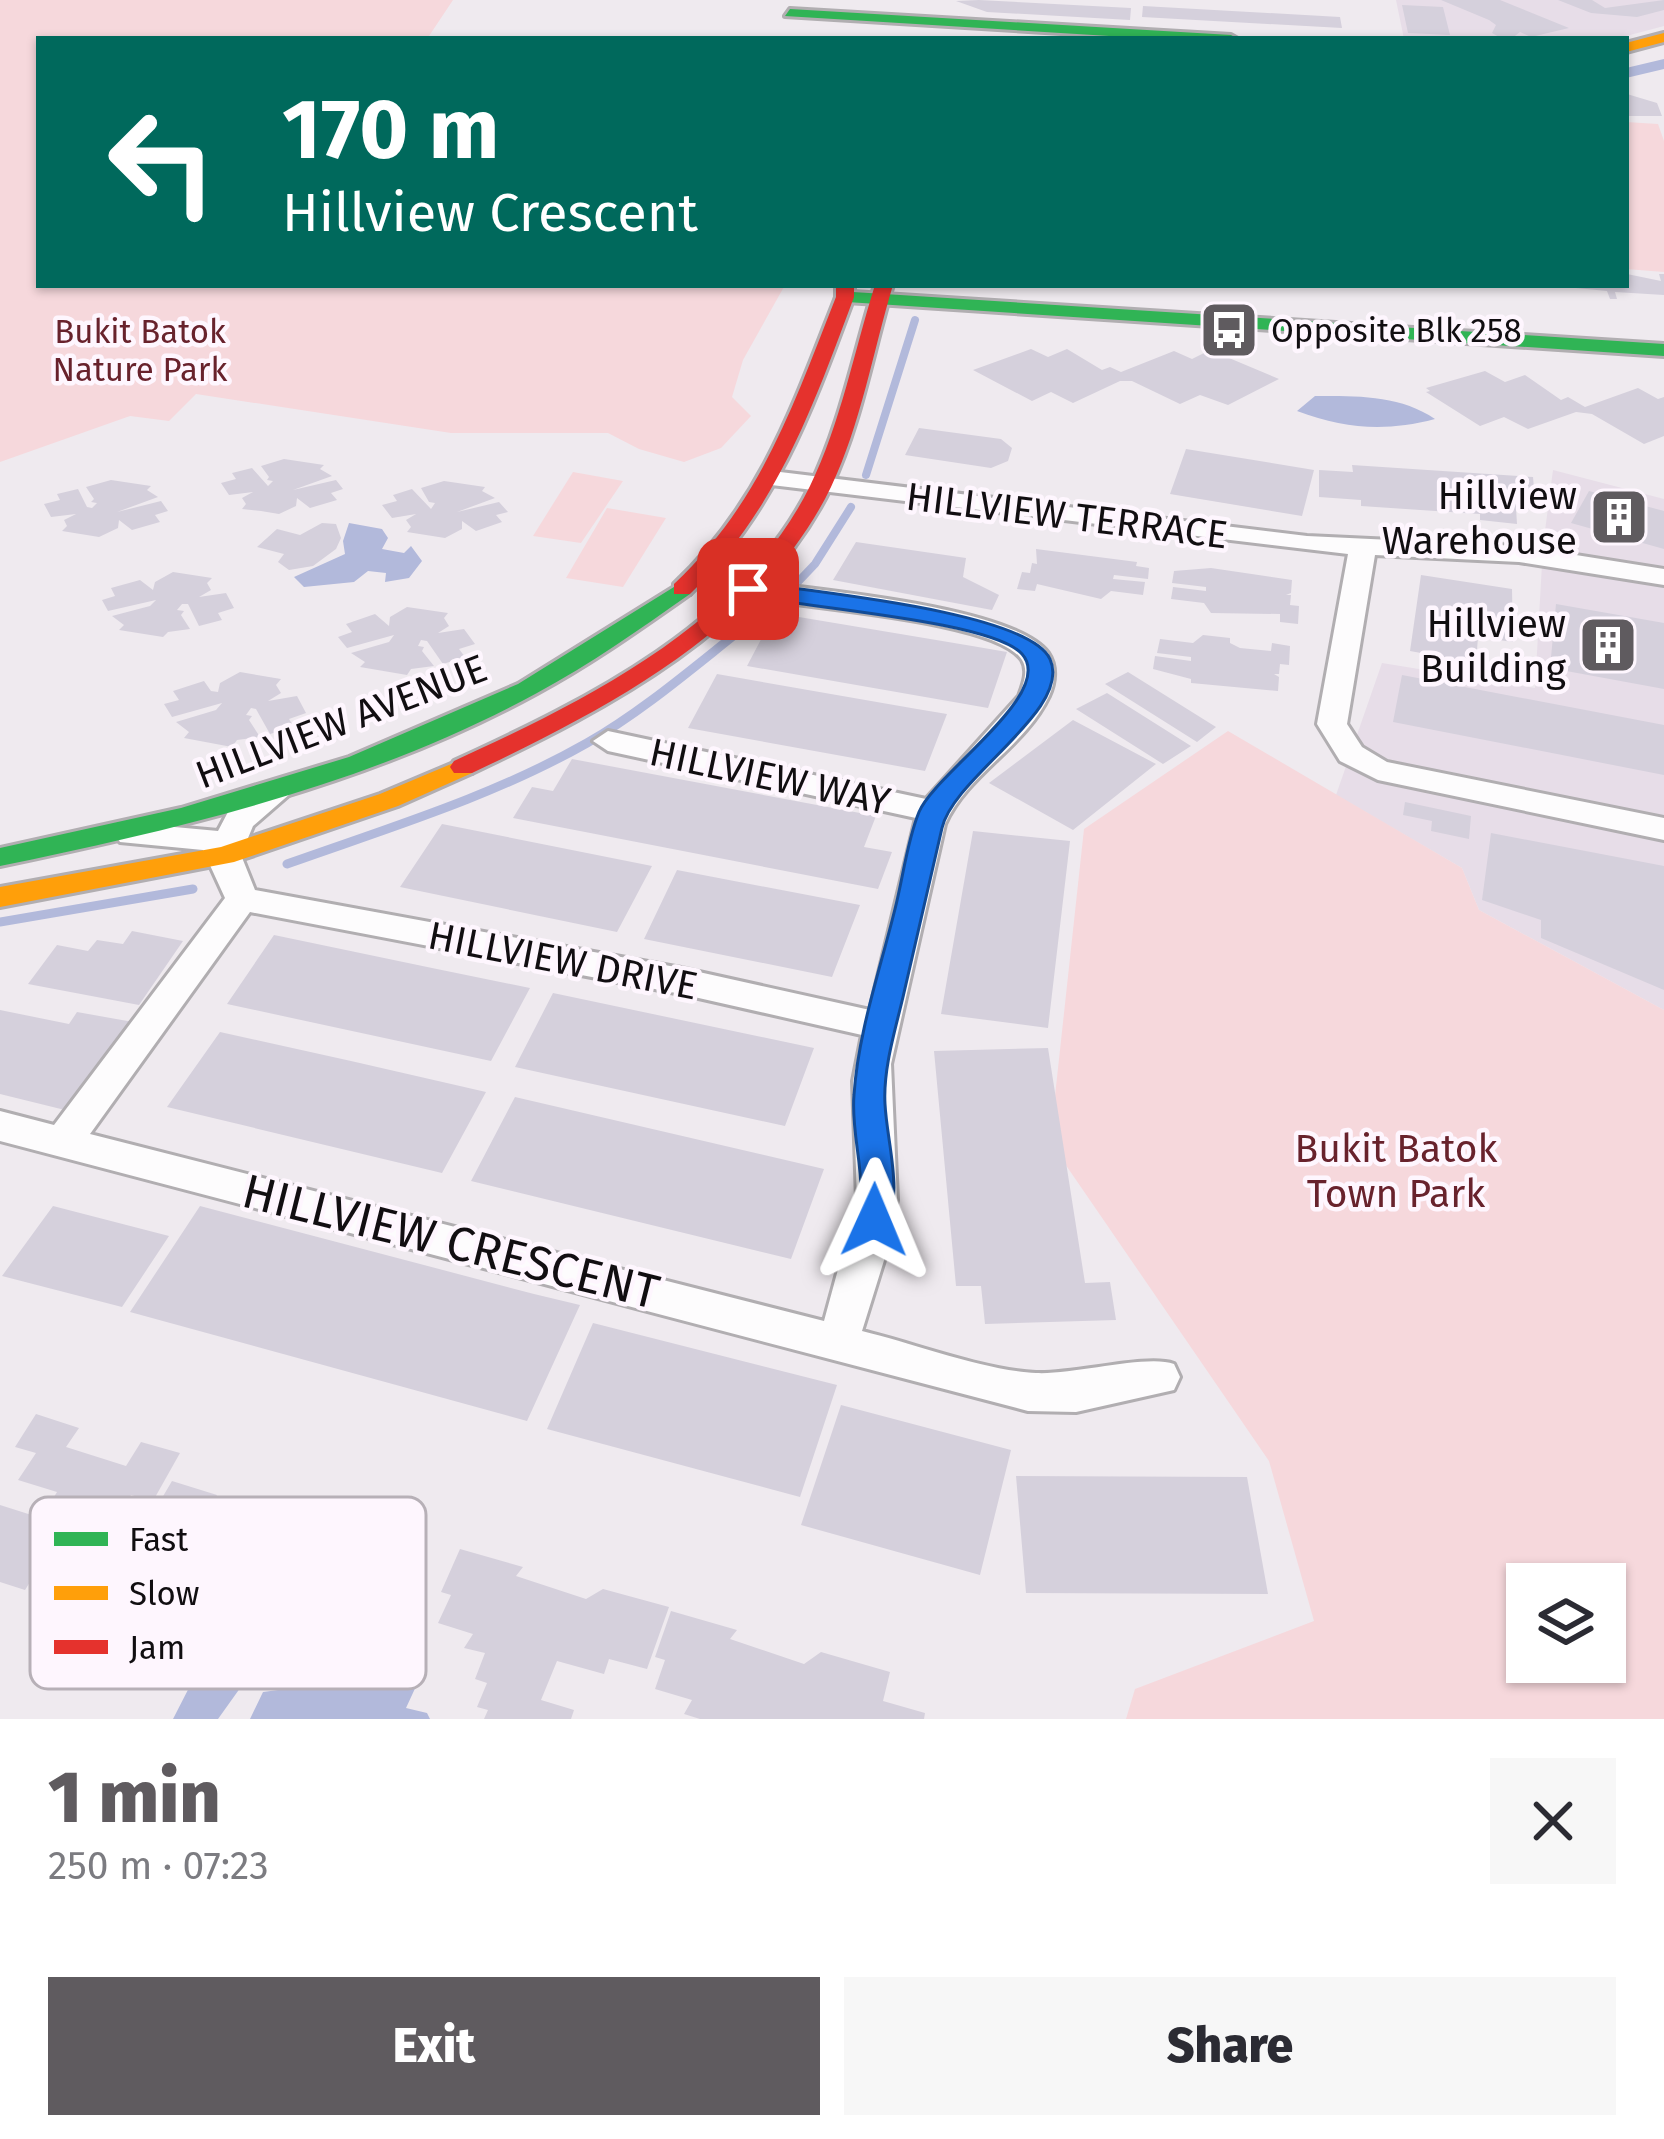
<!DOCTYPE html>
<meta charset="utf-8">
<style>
body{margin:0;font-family:"Fira Sans",sans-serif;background:#f7f7f7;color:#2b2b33;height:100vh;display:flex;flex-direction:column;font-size:45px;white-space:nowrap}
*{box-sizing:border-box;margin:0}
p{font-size:39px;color:#7c7c81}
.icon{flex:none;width:66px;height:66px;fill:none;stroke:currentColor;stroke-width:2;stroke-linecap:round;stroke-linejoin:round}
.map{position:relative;height:1719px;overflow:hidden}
.side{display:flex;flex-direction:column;background:#fff;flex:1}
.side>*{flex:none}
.hud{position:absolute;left:36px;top:36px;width:1593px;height:252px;border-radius:0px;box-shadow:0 3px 9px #0004;background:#00695c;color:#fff;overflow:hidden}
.fabs{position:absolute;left:1506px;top:1563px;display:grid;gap:24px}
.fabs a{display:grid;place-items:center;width:120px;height:120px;border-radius:0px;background:#fff;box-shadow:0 3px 9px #0004;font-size:60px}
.pin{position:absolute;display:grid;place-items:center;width:102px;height:102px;color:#fff;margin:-51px;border-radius:24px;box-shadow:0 6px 18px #0006}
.me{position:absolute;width:132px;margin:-66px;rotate:1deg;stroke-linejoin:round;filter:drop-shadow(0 0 9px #0008)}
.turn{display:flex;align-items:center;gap:42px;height:252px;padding:0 48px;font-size:54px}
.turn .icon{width:156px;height:156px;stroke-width:2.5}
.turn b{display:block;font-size:84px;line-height:102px}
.round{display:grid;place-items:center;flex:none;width:126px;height:126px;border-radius:0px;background:#f7f7f7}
.head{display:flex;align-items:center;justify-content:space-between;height:204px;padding:0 48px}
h1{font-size:72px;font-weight:800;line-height:90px;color:#5f5b5f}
.action{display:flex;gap:24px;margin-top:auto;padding:24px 48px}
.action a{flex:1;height:138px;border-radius:0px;background:#5f5b5f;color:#fff;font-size:48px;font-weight:800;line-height:138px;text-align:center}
.action a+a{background:#f7f7f7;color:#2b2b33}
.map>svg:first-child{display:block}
.built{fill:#e7dde8}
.green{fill:#f6d8dc;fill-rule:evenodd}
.water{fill:#b2b9db}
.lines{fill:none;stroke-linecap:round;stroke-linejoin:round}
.stream-far1{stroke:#b2b9db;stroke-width:8}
.stream{stroke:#b2b9db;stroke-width:9}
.canal{fill:#b2b9db;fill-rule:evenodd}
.building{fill:#d5d0dc}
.street-casing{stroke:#b1aeb1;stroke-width:6}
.fast-casing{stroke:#b1aeb1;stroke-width:6}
.slow-casing{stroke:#b1aeb1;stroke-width:6}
.jam-casing{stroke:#b1aeb1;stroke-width:6}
.street{fill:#fdfcfd;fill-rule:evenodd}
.fast{fill:#30b455;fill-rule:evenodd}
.slow{fill:#ff9f0a;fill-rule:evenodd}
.jam{fill:#e5322d;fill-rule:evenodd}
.route{fill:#1a73e8;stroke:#114b97;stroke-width:3}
.labels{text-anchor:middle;stroke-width:9;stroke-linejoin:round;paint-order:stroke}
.far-poi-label{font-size:33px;fill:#110e11;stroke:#fef6fe;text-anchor:start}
.far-park-label{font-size:33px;fill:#68222c;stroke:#fef6fe}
.poi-label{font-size:39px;fill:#110e11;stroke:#fef6fe;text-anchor:end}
.street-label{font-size:39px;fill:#110e11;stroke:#fef6fe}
.park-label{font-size:39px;fill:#68222c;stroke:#fef6fe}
.near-street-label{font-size:48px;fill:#110e11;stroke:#fef6fe}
.key{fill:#fef6fe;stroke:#b7b0b7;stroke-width:3}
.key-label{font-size:33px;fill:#110e11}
</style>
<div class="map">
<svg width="1664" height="1719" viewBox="0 0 1664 1719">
<rect width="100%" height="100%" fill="#efeaef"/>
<path class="built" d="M 1396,0 L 1664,0 L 1664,26 L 1615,39 L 1404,39 Z
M 1553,470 L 1664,499 L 1664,1010 L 1479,910 L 1462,868 L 1336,795 L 1382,663 L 1535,688 L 1543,546 Z"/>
<path class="green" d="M 0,0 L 453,0 L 427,39 L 39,39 L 39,285 L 785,285 L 743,360 L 732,397 L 751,416 L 721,448 L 684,462 L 639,449 L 608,433 L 451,433 L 196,394 L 169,421 L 130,416 L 0,462 Z
M 1626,122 L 1658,124 L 1664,141 L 1664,272 L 1626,269 Z
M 573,472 L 623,481 L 581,543 L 533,536 Z
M 607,508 L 666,518 L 623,587 L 566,578 Z
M 1228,731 L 1462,868 L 1479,910 L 1664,1010 L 1664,1719 L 1126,1719 L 1135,1689 L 1314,1621 L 1269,1461 L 1050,1142 L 1084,829 ZM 1527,1584 L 1605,1584 L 1605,1662 L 1527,1662 Z"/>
<path class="water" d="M 1315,396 C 1357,396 1400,395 1435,419 C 1385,432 1346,429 1297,411 Z
M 349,523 L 382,529 L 388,538 L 382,549 L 404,553 L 411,546 L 422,561 L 409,578 L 385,582 L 386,573 L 368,571 L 354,582 L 304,587 L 294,577 L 345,554 L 343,541 Z
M 375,1656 L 404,1661 L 418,1682 L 406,1708 L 427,1713 L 430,1719 L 250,1719 L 263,1692 L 323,1684 L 335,1663 Z
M 231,1662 L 248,1677 L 218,1719 L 173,1719 L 193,1680 Z"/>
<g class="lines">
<path class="stream-far1" d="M 866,475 L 915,320
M 796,584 L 815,564 L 851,507
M 733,636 L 773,604"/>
<path class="stream" d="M 287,864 C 388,828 494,796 587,743 C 641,712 689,671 737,633
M 0,922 L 193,889"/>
<path class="canal" d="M 1664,59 L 1664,69 L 1626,78 L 1626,68 Z"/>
</g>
<path class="building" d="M 979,0 L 1131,8 L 1130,20 L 987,12 L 956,1 Z
M 1441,0 L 1500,0 L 1569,28 L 1531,37 L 1520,32 L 1511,39 L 1501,38 L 1492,33 L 1496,25 L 1489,20 Z
M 1558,0 L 1592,0 L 1605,8 L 1664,0 L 1664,10 L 1637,17 L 1591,13 Z
M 1402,5 L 1443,7 L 1450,35 L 1408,33 Z
M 1143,6 L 1340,17 L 1342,28 L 1142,17 Z
M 1627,94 L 1657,103 L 1662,116 L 1626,116 Z
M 1627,274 L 1661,281 L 1659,274 L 1664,274 L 1664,295 L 1615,292 L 1617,299 L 1610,299 L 1607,291 L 1576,288 L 1626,285 Z
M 1031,349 L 1048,357 L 1067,349 L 1102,370 L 1110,367 L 1121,372 L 1174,351 L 1192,359 L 1210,350 L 1279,379 L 1228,405 L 1200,395 L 1180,404 L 1132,381 L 1120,381 L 1073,403 L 1051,392 L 1032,401 L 973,370 Z
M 1485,371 L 1505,382 L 1525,375 L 1561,400 L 1568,397 L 1585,407 L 1638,388 L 1658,399 L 1664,397 L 1664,436 L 1644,444 L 1592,414 L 1576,412 L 1528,429 L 1504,417 L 1480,426 L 1426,392 L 1430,391 L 1426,388 Z
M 919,428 L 1001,439 L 1012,448 L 1008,461 L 991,468 L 905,455 Z
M 1186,449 L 1314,470 L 1302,516 L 1170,494 Z
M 284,459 L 324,465 L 320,469 L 332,476 L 293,490 L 336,480 L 343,489 L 331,493 L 337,500 L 310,508 L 297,498 L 296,506 L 279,514 L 261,511 L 242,509 L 246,504 L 242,498 L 253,492 L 229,495 L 221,483 L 236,479 L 232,473 L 252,468 L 268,486 L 273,481 L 267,480 L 269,477 L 261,466 Z
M 1352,465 L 1533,477 L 1536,510 L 1516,508 L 1517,524 L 1480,520 L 1480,514 L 1361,506 L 1361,500 L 1319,497 L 1319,470 L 1353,472 Z
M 111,480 L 151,486 L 147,490 L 158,497 L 117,512 L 161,501 L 168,511 L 155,515 L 160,522 L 132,530 L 119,520 L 118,528 L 99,537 L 62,531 L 67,526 L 64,520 L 76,514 L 51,517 L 44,504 L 60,500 L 57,494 L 78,489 L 87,507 L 92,508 L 97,503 L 91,502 L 94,499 L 86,487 Z
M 444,481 L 485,487 L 482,491 L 495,498 L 457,512 L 499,502 L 508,512 L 496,515 L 502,522 L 476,531 L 462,521 L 462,529 L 445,538 L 407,532 L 411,527 L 406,520 L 416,514 L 392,518 L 382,505 L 397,501 L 393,495 L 412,489 L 431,509 L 435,503 L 429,502 L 421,488 Z
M 1589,491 L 1664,511 L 1664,549 L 1571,523 Z
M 322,523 L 336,524 L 341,538 L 336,549 L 313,566 L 289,570 L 278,562 L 284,554 L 257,547 L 277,529 L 300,535 Z
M 856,542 L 966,558 L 963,577 L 999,595 L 992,610 L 833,580 Z
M 1036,549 L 1137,562 L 1136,566 L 1149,568 L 1148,579 L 1114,575 L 1113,579 L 1145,582 L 1143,595 L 1111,591 L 1101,599 L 1037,584 L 1035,591 L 1017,589 L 1022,572 L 1030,573 L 1032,563 L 1037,564 Z
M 1211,568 L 1292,580 L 1291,593 L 1286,595 L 1291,595 L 1290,605 L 1299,606 L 1298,624 L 1280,622 L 1280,614 L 1211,613 L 1204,603 L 1171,599 L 1173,587 L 1206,591 L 1206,587 L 1172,583 L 1174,571 Z
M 173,572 L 212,578 L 207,583 L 211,590 L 199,597 L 226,593 L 234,608 L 218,613 L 222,620 L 199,626 L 188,604 L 182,604 L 177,610 L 184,611 L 181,615 L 190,629 L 168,632 L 163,637 L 119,630 L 124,625 L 112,616 L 150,606 L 156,600 L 108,611 L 102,600 L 115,596 L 111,588 L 140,580 L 153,590 L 155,582 Z
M 1421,575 L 1512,589 L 1513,642 L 1478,637 L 1476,663 L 1410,651 Z
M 1556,604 L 1664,623 L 1664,689 L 1550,668 Z
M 407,607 L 448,613 L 444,618 L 449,626 L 438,633 L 464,629 L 475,644 L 459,649 L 465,657 L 443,664 L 427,641 L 421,640 L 418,646 L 424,647 L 422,651 L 434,666 L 411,669 L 407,675 L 360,667 L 365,662 L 351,653 L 389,642 L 394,635 L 347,648 L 338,637 L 352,632 L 346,624 L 375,614 L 389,626 L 390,617 Z
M 775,613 L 978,647 L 1007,652 L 988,708 L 747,666 Z
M 1203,635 L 1230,638 L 1230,643 L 1240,648 L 1271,651 L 1272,643 L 1290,646 L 1289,665 L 1280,664 L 1279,674 L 1274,674 L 1279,677 L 1278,691 L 1191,683 L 1191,679 L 1153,669 L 1155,656 L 1191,661 L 1191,657 L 1157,653 L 1160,639 L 1193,643 Z
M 240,672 L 281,679 L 276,685 L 281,693 L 268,701 L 297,696 L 306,713 L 289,719 L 294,727 L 270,734 L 256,709 L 251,708 L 246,715 L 252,716 L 249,720 L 260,737 L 237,740 L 232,747 L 184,738 L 189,732 L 176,722 L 216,710 L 222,703 L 172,717 L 164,704 L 179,700 L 173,691 L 204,681 L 211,691 L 218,692 L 220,683 Z
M 1128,672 L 1216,727 L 1197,742 L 1105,684 Z
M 717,674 L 917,709 L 947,714 L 925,771 L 688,728 Z
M 1402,675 L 1664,725 L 1664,775 L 1393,722 Z
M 1107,693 L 1191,746 L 1163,764 L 1076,709 Z
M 1073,720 L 1156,764 L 1073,830 L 989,783 Z
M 572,759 L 876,816 L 864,847 L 892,852 L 878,889 L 513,818 L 532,787 L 553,791 Z
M 1405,802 L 1471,816 L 1469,839 L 1431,831 L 1432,821 L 1403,815 Z
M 442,824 L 652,866 L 617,932 L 400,887 Z
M 973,831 L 1070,841 L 1048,1028 L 941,1014 Z
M 1491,833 L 1664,866 L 1664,990 L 1541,938 L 1541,920 L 1482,900 Z
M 677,870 L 860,905 L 832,977 L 644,939 Z
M 132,931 L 183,941 L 139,1005 L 28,984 L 57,945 L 88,951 L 97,940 L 123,944 Z
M 274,935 L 432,968 L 530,988 L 491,1061 L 227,1004 Z
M 553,993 L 814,1048 L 785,1126 L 515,1067 Z
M 0,1010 L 69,1024 L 77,1012 L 133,1022 L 69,1111 L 0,1094 Z
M 220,1032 L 351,1061 L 486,1092 L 442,1173 L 167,1107 Z
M 1048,1048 L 1085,1283 L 1110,1282 L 1116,1320 L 985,1324 L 981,1286 L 956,1286 L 934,1051 Z
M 515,1097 L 824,1169 L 791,1259 L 471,1181 Z
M 53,1206 L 169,1236 L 122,1307 L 2,1276 Z
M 200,1206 L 534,1294 L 580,1305 L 527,1421 L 130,1312 Z
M 593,1323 L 837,1385 L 800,1497 L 547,1429 Z
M 841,1405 L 1011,1450 L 980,1575 L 801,1525 Z
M 36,1414 L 79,1428 L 66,1447 L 126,1466 L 141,1442 L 180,1453 L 153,1501 L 131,1495 L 117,1519 L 98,1514 L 83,1537 L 73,1533 L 58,1555 L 49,1552 L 25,1590 L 0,1582 L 0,1505 L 41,1518 L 57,1492 L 18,1480 L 36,1453 L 15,1447 Z
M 1016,1476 L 1247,1477 L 1268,1594 L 1026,1593 Z
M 172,1481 L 217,1495 L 206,1515 L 269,1536 L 283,1509 L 323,1522 L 298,1573 L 276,1566 L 262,1592 L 242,1586 L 229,1610 L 217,1607 L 204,1630 L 193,1627 L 172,1666 L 132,1654 L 119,1677 L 55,1656 L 99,1582 L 125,1591 L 135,1575 L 183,1590 L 199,1562 L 158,1550 L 174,1522 L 152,1515 Z
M 460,1549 L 523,1567 L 516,1576 L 586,1599 L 603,1589 L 669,1607 L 647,1669 L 609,1659 L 604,1674 L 557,1661 L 541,1700 L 574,1710 L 571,1719 L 484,1719 L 488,1710 L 477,1707 L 487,1683 L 475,1679 L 485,1653 L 464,1648 L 473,1634 L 438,1623 L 451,1595 L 441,1592 Z
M 671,1611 L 737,1630 L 730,1639 L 804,1664 L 821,1652 L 890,1672 L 883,1701 L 925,1713 L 924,1719 L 700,1719 L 684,1714 L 692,1700 L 655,1689 L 665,1660 L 655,1657 Z"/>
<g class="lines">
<defs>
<path id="street" d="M 772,471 L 1307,536 L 1519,546 L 1664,569 L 1664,585 L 1519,562 L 1375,555 L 1347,724 L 1362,747 L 1387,762 L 1664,818 L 1664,840 L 1378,780 L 1340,761 L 1317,724 L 1348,554 L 763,484 L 759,479 L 763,474 Z
M 748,581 C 808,589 1014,606 1048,653 C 1057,666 1055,683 1049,696 C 1025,747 968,773 945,824 L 891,1064 L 897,1200 L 886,1254 L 862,1331 C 912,1343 986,1371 1036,1373 C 1074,1375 1147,1354 1174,1364 L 1180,1377 L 1174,1390 L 1076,1412 L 1028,1411 L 0,1141 L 0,1111 L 54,1125 L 225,898 L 203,850 L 120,842 L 115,834 L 120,826 L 131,823 L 218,831 L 228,812 L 275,783 L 286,786 L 291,793 L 253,826 L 241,855 L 255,890 L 681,968 L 870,1010 L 916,818 L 608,751 L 593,741 L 608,731 L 926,799 L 1019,696 C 1023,685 1029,671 1022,660 C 995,618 791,608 738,595 L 734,589 ZM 250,912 L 681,994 L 862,1035 L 853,1081 L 857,1200 L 824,1321 L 90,1134 Z"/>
<path id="fast" d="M 790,9 L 1231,35 L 1238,39 L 1158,39 L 785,16 Z
M 853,292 L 1664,344 L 1664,356 L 847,302 L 844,298 Z
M 682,582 L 690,584 L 690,594 C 640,629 591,664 537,693 C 371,784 183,828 0,866 L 0,848 L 181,808 L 349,757 L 518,684 Z"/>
<path id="slow" d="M 1664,33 L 1664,42 L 1626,52 L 1626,43 Z
M 463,759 L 472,761 L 476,767 L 472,773 L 398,806 L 234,862 L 0,907 L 0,887 L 221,847 L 380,794 Z"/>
<path id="jam" d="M 836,285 L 854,285 L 854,297 C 813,407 776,511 690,594 L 674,594 L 674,584 C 761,502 793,406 836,297 Z
M 875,285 L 893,285 C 873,351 861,424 831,487 C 762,629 609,708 472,773 L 454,773 L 450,767 L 454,761 C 587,700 742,624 810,486 C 841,423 854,351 875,285 Z"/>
</defs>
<use href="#street" class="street-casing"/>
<use href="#fast" class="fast-casing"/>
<use href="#slow" class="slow-casing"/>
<use href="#jam" class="jam-casing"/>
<use href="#street" class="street"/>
<use href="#fast" class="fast"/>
<use href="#slow" class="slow"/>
<use href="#jam" class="jam"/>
</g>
<path class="route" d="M 748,582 C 805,591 1028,611 1050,659 C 1073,710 954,776 942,828 C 929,884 916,941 903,997 C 895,1031 883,1069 885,1104 C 887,1144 904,1193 885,1230 L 874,1234 L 862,1230 C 855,1217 861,1209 861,1195 C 862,1162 851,1128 854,1095 C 858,1033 880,970 895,909 C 903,878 907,841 919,812 C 934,774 1057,693 1022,654 C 992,620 795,607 740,594 L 736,589 Z"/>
<defs>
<symbol id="bus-square" viewBox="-11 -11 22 22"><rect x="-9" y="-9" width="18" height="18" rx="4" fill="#5f5b5f" stroke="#fef6fe"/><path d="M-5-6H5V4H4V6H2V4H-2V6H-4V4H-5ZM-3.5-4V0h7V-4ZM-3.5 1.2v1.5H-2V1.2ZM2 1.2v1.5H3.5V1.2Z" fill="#fff"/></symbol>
<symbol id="building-square" viewBox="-11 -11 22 22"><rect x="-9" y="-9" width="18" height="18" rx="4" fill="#5f5b5f" stroke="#fef6fe"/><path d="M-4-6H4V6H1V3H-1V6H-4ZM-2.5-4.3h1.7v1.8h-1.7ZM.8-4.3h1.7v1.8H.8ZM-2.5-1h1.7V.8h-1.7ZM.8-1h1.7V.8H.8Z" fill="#fff"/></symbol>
</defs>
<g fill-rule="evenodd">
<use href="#bus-square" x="1196" y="297" width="66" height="66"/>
<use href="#building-square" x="1586" y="484" width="66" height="66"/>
<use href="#building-square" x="1575" y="612" width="66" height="66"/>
</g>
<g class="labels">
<g class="far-poi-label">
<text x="1271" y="342">Opposite Blk 258</text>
</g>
<g class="far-park-label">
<text x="140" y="343">Bukit Batok<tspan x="140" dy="38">Nature Park</tspan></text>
</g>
<g class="poi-label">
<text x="1577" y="509">Hillview<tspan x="1577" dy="45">Warehouse</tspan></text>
<text x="1566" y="637">Hillview<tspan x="1566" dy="45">Building</tspan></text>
</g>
<g class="street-label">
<text transform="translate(1067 515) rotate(7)" y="14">HILLVIEW TERRACE</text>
<text transform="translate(341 721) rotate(-21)" y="14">HILLVIEW AVENUE</text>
<text transform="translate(770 776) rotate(12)" y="14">HILLVIEW WAY</text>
<text transform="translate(563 960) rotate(11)" y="14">HILLVIEW DRIVE</text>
</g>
<g class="park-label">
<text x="1396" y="1162">Bukit Batok<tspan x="1396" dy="45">Town Park</tspan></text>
</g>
<g class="near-street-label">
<text transform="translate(451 1241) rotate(14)" y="17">HILLVIEW CRESCENT</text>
</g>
</g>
<rect x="30" y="1497" width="396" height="192" rx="18" class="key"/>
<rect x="54" y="1532" width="54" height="14" fill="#30b455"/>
<rect x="54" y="1586" width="54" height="14" fill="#ff9f0a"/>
<rect x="54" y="1640" width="54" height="14" fill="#e5322d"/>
<g class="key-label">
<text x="129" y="1551">Fast</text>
<text x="129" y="1605">Slow</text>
<text x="129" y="1659">Jam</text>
</g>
</svg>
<div class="fabs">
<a><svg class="icon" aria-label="layers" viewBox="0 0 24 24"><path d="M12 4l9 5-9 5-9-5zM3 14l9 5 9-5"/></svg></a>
</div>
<div class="pin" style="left:748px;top:589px;background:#d93025"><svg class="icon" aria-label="arrive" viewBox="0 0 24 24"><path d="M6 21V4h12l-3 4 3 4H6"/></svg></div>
<svg class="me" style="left:874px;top:1220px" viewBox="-20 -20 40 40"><path d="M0-17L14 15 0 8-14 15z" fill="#1a73e8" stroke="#fff" stroke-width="4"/></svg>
<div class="hud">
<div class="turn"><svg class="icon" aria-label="left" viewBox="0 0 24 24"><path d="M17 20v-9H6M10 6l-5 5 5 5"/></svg><div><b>170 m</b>Hillview Crescent</div></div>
</div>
</div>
<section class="side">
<div class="head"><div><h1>1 min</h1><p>250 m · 07:23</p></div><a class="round"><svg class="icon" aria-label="close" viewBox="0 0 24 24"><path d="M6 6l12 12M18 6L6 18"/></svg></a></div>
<div class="action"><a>Exit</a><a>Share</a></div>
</section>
